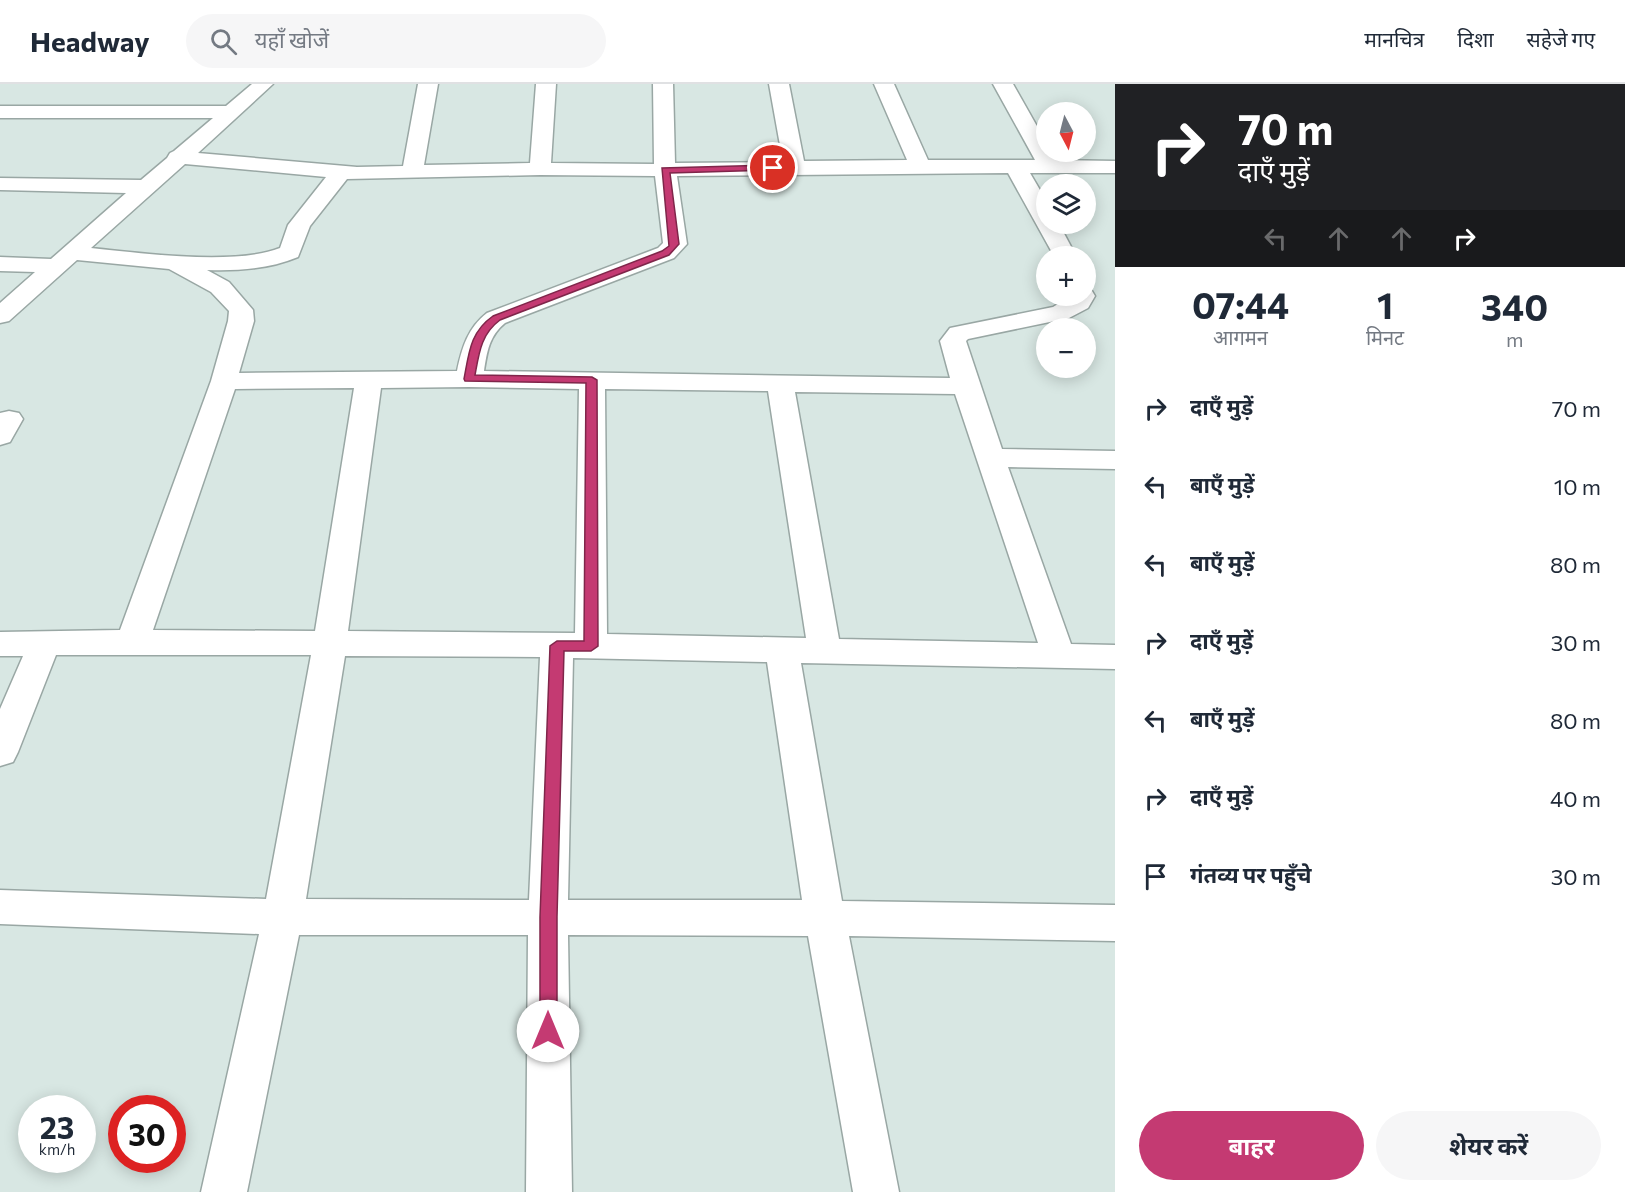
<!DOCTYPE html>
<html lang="hi">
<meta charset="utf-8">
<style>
body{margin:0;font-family:Commissioner,"Noto Sans Devanagari",sans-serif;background:#f6f6f7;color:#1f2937;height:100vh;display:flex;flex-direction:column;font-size:22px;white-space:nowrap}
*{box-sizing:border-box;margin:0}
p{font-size:20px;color:#747a83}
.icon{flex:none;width:33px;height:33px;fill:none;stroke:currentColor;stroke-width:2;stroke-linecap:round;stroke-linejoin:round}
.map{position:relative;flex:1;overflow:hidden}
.panel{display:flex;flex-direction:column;background:#fff;width:510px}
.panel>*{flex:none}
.hud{background:#202124;color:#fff;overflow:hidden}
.needle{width:39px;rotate:173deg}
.controls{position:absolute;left:1036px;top:18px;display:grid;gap:12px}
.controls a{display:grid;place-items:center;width:60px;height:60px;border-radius:50%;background:#fff;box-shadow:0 3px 15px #0003;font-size:30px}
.speed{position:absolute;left:18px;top:1011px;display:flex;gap:12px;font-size:30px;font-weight:700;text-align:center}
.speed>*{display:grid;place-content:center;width:78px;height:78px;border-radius:50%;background:#fff;box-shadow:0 3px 15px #0003;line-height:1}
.speed small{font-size:15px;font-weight:400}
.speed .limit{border:9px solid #d22;background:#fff;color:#111}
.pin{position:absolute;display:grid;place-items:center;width:51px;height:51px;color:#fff;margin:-26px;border:3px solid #fff;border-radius:50%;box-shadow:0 2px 6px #0007}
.me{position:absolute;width:66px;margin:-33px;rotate:0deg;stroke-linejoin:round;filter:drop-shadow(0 0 4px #0008)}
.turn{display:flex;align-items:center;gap:21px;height:126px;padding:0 24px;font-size:27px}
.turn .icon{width:78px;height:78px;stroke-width:2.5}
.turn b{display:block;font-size:42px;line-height:51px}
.lanes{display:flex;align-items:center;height:57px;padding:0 24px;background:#0003;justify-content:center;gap:30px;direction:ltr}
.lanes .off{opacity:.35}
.eta{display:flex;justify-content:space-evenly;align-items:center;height:102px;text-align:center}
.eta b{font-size:36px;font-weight:700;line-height:42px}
.primary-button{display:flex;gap:12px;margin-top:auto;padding:12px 24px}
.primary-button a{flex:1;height:69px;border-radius:36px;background:#c43a72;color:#fff;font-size:24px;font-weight:700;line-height:69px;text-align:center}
.primary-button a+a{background:#f6f6f7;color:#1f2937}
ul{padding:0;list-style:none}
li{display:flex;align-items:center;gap:18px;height:78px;padding:0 24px}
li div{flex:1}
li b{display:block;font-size:22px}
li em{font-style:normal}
header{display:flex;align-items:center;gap:36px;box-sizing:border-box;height:84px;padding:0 30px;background:#fff;border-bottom:2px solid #e0e1e3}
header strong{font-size:28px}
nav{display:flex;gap:33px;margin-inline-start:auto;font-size:21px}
.search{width:420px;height:54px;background:#f6f6f7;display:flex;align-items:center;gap:15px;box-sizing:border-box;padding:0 21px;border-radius:33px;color:#747a83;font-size:22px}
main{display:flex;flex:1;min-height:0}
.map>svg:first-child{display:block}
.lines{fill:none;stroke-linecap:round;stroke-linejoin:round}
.street-casing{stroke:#99a7a4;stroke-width:3}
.street{fill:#fff;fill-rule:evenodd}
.route{fill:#c43a72;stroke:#7f264a;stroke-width:1.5}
</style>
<header>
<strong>Headway</strong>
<div class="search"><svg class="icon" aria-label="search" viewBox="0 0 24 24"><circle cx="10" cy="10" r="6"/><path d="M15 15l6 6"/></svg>यहाँ खोजें</div>
<nav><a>मानचित्र</a><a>दिशा</a><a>सहेजे गए</a></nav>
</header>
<main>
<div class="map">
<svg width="1115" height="1108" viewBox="0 0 1115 1108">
<rect width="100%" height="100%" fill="#d8e7e3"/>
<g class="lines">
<defs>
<path id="street" d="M 252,0 L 273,0 L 198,69 L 357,83 L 403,82 L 418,0 L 438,0 L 424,81 L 530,79 L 536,0 L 556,0 L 551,79 L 654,80 L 653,0 L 673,0 L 675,79 L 783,78 L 769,0 L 789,0 L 804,77 L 907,76 L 874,0 L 894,0 L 928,76 L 1035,76 L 993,0 L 1013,0 L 1047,60 L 1047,68 L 1051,68 L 1056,76 L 1115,77 L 1115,89 L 1030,89 L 1047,118 L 1047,140 L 1059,140 L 1076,172 L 1054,172 L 1008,89 L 677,92 L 687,160 L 674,174 L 505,239 C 489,252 487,268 484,287 L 950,294 L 940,257 L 950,244 L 1053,223 L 1071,212 L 1086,212 L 1086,205 L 1092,207 L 1095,212 L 1088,224 L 1069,234 L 968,255 L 966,257 L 1002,365 L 1115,367 L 1115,385 L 1008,383 L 1071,560 L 1115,561 L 1115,585 L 801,579 L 842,817 L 1115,821 L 1115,857 L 849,852 L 899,1108 L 853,1108 L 808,852 L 568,851 L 572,1108 L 526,1108 L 528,851 L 299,851 L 247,1108 L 201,1108 L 259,850 L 0,840 L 0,806 L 266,815 L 311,571 L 56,571 L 18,668 L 13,678 L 0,682 L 0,625 L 23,572 L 0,572 L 0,548 L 120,546 L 211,297 L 228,237 L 229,227 L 211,208 L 169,185 L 77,176 L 9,237 L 0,239 L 0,219 L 35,188 L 0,187 L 0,173 L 51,175 L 126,109 L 0,106 L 0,94 L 141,96 L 167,74 L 170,69 L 174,67 L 213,34 L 0,34 L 0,22 L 226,22 ZM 185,80 L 326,93 L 288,141 L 280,164 C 234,182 141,169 91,164 ZM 540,91 L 655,92 L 663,159 L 658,164 L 487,229 C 468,244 462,263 457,287 L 239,289 L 254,237 L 253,226 L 229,198 L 207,186 C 239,187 269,185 298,173 L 310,142 L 347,95 ZM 469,303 L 579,305 L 575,549 L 348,547 L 381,304 ZM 354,304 L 315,547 L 153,546 L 235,305 ZM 605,305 L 768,307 L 806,554 L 607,550 ZM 795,308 L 955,310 L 1038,559 L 839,555 ZM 345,572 L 540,573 L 529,816 L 306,815 ZM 573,574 L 767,578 L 802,816 L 568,816 Z
M 9,327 L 19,329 L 23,335 L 10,358 L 0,361 L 0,329 Z"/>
</defs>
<use href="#street" class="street-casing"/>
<use href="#street" class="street"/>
</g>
<path class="route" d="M 773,81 L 777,82 L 777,86 L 670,89 L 679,160 L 669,171 L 500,236 C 481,250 479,269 475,291 L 592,293 L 597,296 L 598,562 L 591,567 L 564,567 L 557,833 L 557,947 L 555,953 L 548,956 L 542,953 L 540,947 L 540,833 L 550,562 L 557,557 L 584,557 L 586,299 L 465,297 L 464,295 C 469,269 470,248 493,232 L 662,167 L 669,162 L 662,84 Z"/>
</svg>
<div class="controls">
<a><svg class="needle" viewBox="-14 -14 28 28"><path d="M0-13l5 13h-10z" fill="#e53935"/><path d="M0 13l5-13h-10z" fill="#747a83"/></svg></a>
<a><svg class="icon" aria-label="layers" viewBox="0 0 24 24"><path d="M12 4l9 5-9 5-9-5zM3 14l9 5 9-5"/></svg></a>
<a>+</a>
<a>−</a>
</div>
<div class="speed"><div>23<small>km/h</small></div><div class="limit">30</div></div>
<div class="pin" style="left:773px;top:84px;background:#d93025"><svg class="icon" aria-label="arrive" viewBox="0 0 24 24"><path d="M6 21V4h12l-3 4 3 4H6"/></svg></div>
<svg class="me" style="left:548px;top:947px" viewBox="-20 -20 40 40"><circle r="19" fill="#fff"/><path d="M0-13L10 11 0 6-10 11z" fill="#c43a72"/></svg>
</div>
<section class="panel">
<div class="hud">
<div class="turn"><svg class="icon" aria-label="right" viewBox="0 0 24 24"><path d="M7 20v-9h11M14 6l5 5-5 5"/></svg><div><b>70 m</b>दाएँ मुड़ें</div></div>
<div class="lanes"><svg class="icon off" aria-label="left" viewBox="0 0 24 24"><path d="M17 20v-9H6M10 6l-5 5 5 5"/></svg><svg class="icon off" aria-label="ahead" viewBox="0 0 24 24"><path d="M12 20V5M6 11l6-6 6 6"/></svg><svg class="icon off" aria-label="ahead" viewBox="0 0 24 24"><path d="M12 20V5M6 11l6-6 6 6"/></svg><svg class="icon" aria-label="right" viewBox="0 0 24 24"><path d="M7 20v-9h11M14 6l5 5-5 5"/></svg></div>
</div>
<div class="eta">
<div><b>07:44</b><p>आगमन</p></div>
<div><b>1</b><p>मिनट</p></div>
<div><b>340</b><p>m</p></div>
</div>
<ul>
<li><svg class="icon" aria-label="right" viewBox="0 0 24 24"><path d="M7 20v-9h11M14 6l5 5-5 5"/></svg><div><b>दाएँ मुड़ें</b></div><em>70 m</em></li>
<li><svg class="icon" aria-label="left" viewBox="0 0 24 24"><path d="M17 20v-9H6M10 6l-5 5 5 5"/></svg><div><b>बाएँ मुड़ें</b></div><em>10 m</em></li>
<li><svg class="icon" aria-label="left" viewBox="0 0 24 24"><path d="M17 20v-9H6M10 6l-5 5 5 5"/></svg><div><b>बाएँ मुड़ें</b></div><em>80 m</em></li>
<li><svg class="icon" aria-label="right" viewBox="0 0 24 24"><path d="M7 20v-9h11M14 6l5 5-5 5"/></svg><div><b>दाएँ मुड़ें</b></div><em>30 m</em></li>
<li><svg class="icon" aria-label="left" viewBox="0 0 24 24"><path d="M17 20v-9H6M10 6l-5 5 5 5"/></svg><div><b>बाएँ मुड़ें</b></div><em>80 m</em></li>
<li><svg class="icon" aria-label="right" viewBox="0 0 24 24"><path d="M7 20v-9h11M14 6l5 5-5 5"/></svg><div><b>दाएँ मुड़ें</b></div><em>40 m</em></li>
<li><svg class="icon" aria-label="arrive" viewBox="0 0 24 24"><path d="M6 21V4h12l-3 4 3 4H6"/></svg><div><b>गंतव्य पर पहुँचे</b></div><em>30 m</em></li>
</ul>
<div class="primary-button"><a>बाहर</a><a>शेयर करें</a></div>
</section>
</main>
